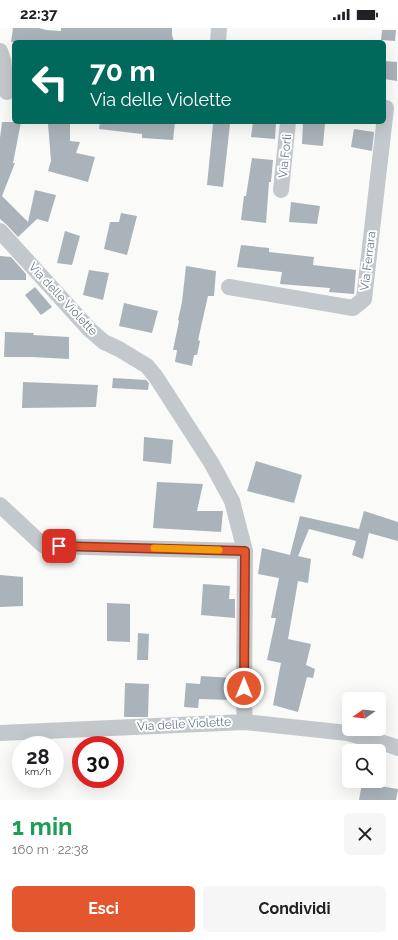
<!DOCTYPE html>
<html lang="it">
<meta charset="utf-8">
<style>
body{margin:0;font-family:Raleway,sans-serif;background:#f6f6f6;color:#202124;height:100vh;display:flex;flex-direction:column;font-size:15px;white-space:nowrap}
*{box-sizing:border-box;margin:0}
p{font-size:13px;color:#757577}
.icon{flex:none;width:22px;height:22px;fill:none;stroke:currentColor;stroke-width:2;stroke-linecap:round;stroke-linejoin:round}
.map{position:relative;height:772px;overflow:hidden}
.drawer{display:flex;flex-direction:column;background:#fff;flex:1}
.drawer>*{flex:none}
.hud{position:absolute;left:12px;top:12px;width:374px;height:84px;border-radius:6px;box-shadow:0 4px 16px #0002;background:#00695c;color:#fff;overflow:hidden}
.needle{width:26px;rotate:256deg}
.fabs{position:absolute;left:342px;top:664px;display:grid;gap:8px}
.fabs a{display:grid;place-items:center;width:44px;height:44px;border-radius:6px;background:#fff;box-shadow:0 4px 16px #0002;font-size:20px}
.speed{position:absolute;left:12px;top:708px;display:flex;gap:8px;font-size:20px;font-weight:700;text-align:center}
.speed>*{display:grid;place-content:center;width:52px;height:52px;border-radius:50%;background:#fff;box-shadow:0 4px 16px #0002;line-height:1}
.speed small{font-size:10px;font-weight:400}
.speed .limit{border:6px solid #d22;background:#fff;color:#111}
.pin{position:absolute;display:grid;place-items:center;width:34px;height:34px;color:#fff;margin:-17px;border-radius:8px;box-shadow:0 2px 6px #0006}
.me{position:absolute;width:44px;margin:-22px;rotate:0deg;stroke-linejoin:round;filter:drop-shadow(0 0 3px #0008)}
.turn{display:flex;align-items:center;gap:14px;height:84px;padding:0 12px;font-size:18px}
.turn .icon{width:52px;height:52px;stroke-width:2.5}
.turn b{display:block;font-size:28px;line-height:34px}
.round{display:grid;place-items:center;flex:none;width:42px;height:42px;border-radius:6px;background:#f6f6f6}
.summary{display:flex;align-items:center;justify-content:space-between;height:68px;padding:0 12px}
h1{font-size:24px;font-weight:700;line-height:30px;color:#1e9e55}
.action{display:flex;gap:8px;margin-top:auto;padding:8px 12px}
.action a{flex:1;height:46px;border-radius:6px;background:#e4572e;color:#fff;font-size:16px;font-weight:700;line-height:46px;text-align:center}
.action a+a{background:#f6f6f6;color:#202124}
.status{display:flex;justify-content:space-between;align-items:center;height:28px;padding:0 20px;background:#fff;direction:ltr}
.status svg{height:11px;fill:currentColor}
.map>svg:first-child{display:block}
.building{fill:#aab3b9}
.lines{fill:none;stroke-linecap:round;stroke-linejoin:round}
.minor{stroke:#c3c8cc;stroke-width:16}
.route-casing{stroke:#94391e;stroke-width:10}
.route{stroke:#e4572e;stroke-width:7}
.slow{stroke:#f59e0b;stroke-width:7}
.labels{text-anchor:middle;stroke-width:4;stroke-linejoin:round;paint-order:stroke}
.street-label{font-size:12px;fill:#657683;stroke:#fff}
</style>
<div class="status"><b>22:37</b><svg viewBox="0 0 49 12"><path d="M0 12V9h3v3zM5 12V6h3v6zM10 12V3h3v9zM15 12V0h3v12zM26 1h20v11H26zM47 4h2v5h-2z"/></svg></div>
<div class="map">
<svg width="398" height="772" viewBox="0 0 398 772">
<rect width="100%" height="100%" fill="#fafaf8"/>
<path class="building" d="M 13,0 L 39,0 L 46,2 L 61,3 L 61,0 L 172,0 L 172,7 L 174,14 L 11,14 Z
M 382,2 L 396,2 L 395,13 L 381,12 Z
M 384,33 L 397,34 L 397,53 L 384,51 Z
M 2,94 L 21,94 L 13,135 L 15,135 L 2,168 L 28,194 L 35,162 L 56,167 L 48,194 L 37,191 L 18,209 L 7,197 L 0,191 L 0,110 Z
M 50,94 L 70,94 L 70,113 L 80,114 L 76,125 L 95,129 L 88,154 L 48,143 L 51,133 L 48,96 L 50,96 Z
M 100,94 L 175,94 L 173,112 L 142,110 L 142,106 L 99,101 Z
M 253,94 L 276,94 L 275,111 L 251,109 Z
M 303,94 L 325,95 L 323,118 L 302,116 Z
M 213,96 L 230,96 L 223,159 L 207,157 Z
M 354,101 L 374,104 L 372,123 L 351,119 Z
M 252,130 L 273,132 L 271,154 L 269,154 L 266,195 L 241,192 L 244,168 L 246,168 Z
M 291,174 L 320,178 L 317,196 L 289,194 Z
M 121,185 L 137,188 L 127,227 L 104,221 L 110,194 L 119,194 Z
M 65,203 L 80,208 L 72,237 L 57,235 Z
M 241,217 L 269,220 L 269,224 L 314,229 L 313,237 L 356,242 L 354,266 L 329,264 L 330,260 L 280,256 L 282,244 L 237,239 Z
M 0,228 L 11,229 L 26,246 L 26,252 L 0,252 Z
M 186,238 L 216,243 L 214,268 L 208,268 L 198,312 L 200,313 L 197,327 L 194,327 L 192,338 L 175,334 L 177,322 L 173,322 L 179,293 L 178,292 L 182,274 Z
M 89,242 L 109,245 L 103,272 L 83,267 Z
M 35,259 L 52,279 L 41,287 L 25,267 Z
M 124,275 L 158,283 L 152,305 L 119,298 Z
M 5,304 L 34,305 L 33,307 L 69,309 L 69,331 L 32,329 L 4,329 Z
M 113,350 L 146,352 L 149,355 L 148,362 L 112,360 Z
M 23,354 L 98,357 L 96,379 L 22,380 Z
M 144,409 L 173,412 L 171,436 L 143,433 Z
M 256,433 L 302,447 L 294,475 L 247,463 Z
M 157,454 L 203,456 L 197,483 L 223,483 L 221,504 L 153,500 Z
M 364,483 L 398,494 L 398,513 L 369,505 L 363,531 L 352,527 L 356,513 L 309,501 L 298,528 L 311,531 L 308,555 L 298,553 L 288,611 L 311,616 L 306,637 L 315,641 L 313,650 L 307,649 L 298,684 L 273,677 L 281,635 L 267,632 L 276,590 L 271,590 L 279,550 L 258,546 L 262,520 L 290,527 L 300,488 L 359,501 Z
M 0,547 L 23,549 L 23,578 L 0,579 Z
M 203,556 L 230,558 L 229,571 L 235,571 L 235,590 L 201,587 Z
M 107,575 L 130,576 L 130,614 L 107,613 Z
M 138,605 L 149,606 L 148,632 L 137,632 Z
M 201,648 L 233,650 L 233,672 L 199,671 L 198,680 L 184,679 L 186,655 L 200,656 Z
M 125,655 L 149,656 L 148,689 L 124,689 Z
M 362,755 L 398,761 L 396,772 L 359,772 Z"/>
<g class="lines">
<path class="minor" d="M 218,14 L 219,0
M 0,23 L 3,32 L 7,64
M 281,162 L 288,94
M 0,203 L 90,302 L 104,314 L 119,321 L 147,338 L 156,349 L 212,436 L 232,473 L 245,523 L 244,675 L 245,694
M 229,259 L 353,280 L 364,271 L 386,80
M 0,477 L 44,518 L 245,523
M 0,705 L 245,694 L 348,705 L 390,717 L 398,720"/>
</g>
<g class="lines">
<defs>
<path id="route" d="M 59,518 L 245,523 L 244,660"/>
</defs>
<use href="#route" class="route-casing"/>
<use href="#route" class="route"/>
<path class="slow" d="M 154,520 L 219,522"/>
</g>
<g class="labels">
<g class="street-label">
<text transform="translate(285 128) rotate(-84)" y="4">Via Forlì</text>
<text transform="translate(368 233) rotate(-83)" y="4">Via Ferrara</text>
<text transform="translate(63 271) rotate(47)" y="4">Via delle Violette</text>
<text transform="translate(184 696) rotate(-3)" y="4">Via delle Violette</text>
</g>
</g>
</svg>
<div class="fabs">
<a><svg class="needle" viewBox="-14 -14 28 28"><path d="M0-13l5 13h-10z" fill="#e53935"/><path d="M0 13l5-13h-10z" fill="#757577"/></svg></a>
<a><svg class="icon" aria-label="search" viewBox="0 0 24 24"><circle cx="10" cy="10" r="6"/><path d="M15 15l6 6"/></svg></a>
</div>
<div class="speed"><div>28<small>km/h</small></div><div class="limit">30</div></div>
<div class="pin" style="left:59px;top:518px;background:#d93025"><svg class="icon" aria-label="arrive" viewBox="0 0 24 24"><path d="M6 21V4h12l-3 4 3 4H6"/></svg></div>
<svg class="me" style="left:244px;top:660px" viewBox="-20 -20 40 40"><circle r="17" fill="#e4572e" stroke="#fff" stroke-width="3"/><path d="M0-11L8 9 0 5-8 9z" fill="#fff"/></svg>
<div class="hud">
<div class="turn"><svg class="icon" aria-label="left" viewBox="0 0 24 24"><path d="M17 20v-9H6M10 6l-5 5 5 5"/></svg><div><b>70 m</b>Via delle Violette</div></div>
</div>
</div>
<section class="drawer">
<div class="summary"><div><h1>1 min</h1><p>160 m · 22:38</p></div><a class="round"><svg class="icon" aria-label="close" viewBox="0 0 24 24"><path d="M6 6l12 12M18 6L6 18"/></svg></a></div>
<div class="action"><a>Esci</a><a>Condividi</a></div>
</section>
